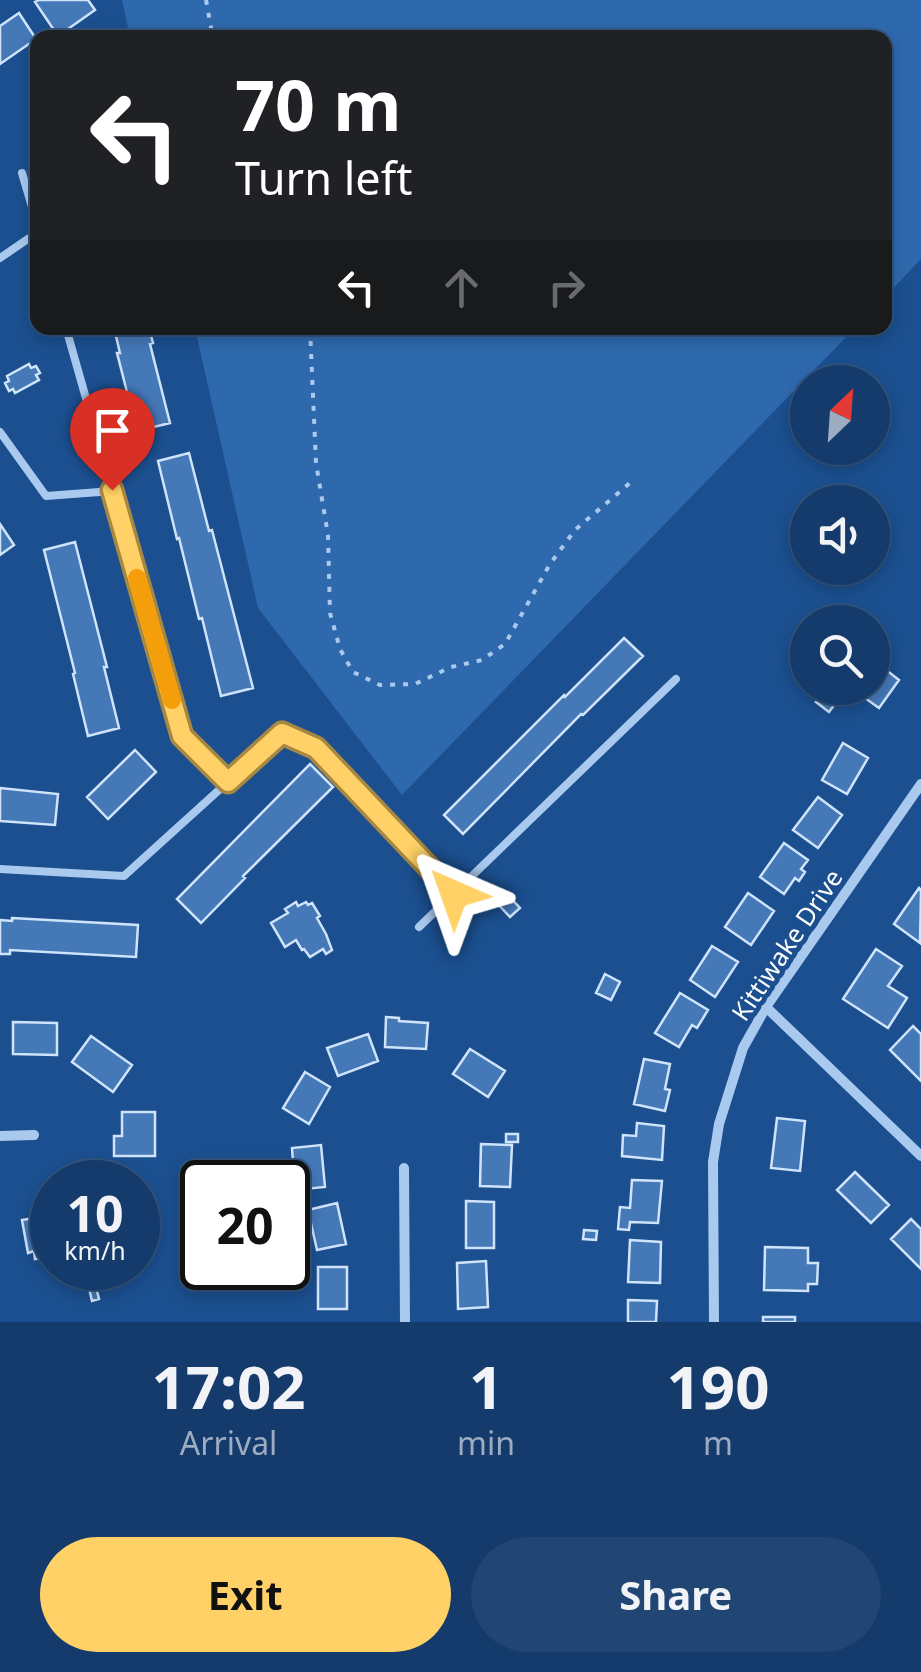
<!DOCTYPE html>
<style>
body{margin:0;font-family:"Noto Sans",sans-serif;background:#214673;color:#f1f3f6;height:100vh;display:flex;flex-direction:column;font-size:38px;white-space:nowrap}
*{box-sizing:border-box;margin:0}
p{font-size:32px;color:#9dadc1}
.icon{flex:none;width:55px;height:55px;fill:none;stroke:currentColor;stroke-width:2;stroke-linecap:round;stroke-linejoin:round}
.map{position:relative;height:1322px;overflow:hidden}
.side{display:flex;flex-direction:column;background:#143b6b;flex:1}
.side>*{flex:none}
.guide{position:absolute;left:30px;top:30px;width:862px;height:305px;border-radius:20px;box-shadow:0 5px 15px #0003,0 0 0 2px #33557e;background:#202124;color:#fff;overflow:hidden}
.needle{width:65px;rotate:25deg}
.controls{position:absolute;left:790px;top:365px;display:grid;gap:20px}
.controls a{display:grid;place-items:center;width:100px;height:100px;border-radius:50%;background:#143b6b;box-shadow:0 5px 15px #0003,0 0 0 2px #33557e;font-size:50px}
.speed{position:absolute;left:30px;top:1160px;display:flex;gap:20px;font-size:50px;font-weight:700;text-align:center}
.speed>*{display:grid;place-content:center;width:130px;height:130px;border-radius:50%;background:#143b6b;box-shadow:0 5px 15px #0003,0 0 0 2px #33557e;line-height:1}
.speed small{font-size:25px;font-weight:400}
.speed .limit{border:5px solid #111;border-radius:15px;background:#fff;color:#111}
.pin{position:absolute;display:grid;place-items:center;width:85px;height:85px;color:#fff;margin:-102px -42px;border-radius:50% 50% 50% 0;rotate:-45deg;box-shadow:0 0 10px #0007}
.pin .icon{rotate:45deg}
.me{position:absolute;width:110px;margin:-55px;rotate:317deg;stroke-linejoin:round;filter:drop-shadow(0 0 8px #0008)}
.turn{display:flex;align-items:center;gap:35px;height:210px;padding:0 40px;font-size:45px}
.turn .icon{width:130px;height:130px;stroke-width:2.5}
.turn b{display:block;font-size:70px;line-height:85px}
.lanes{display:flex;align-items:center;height:95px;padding:0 40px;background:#0003;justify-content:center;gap:50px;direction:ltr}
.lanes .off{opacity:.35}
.eta{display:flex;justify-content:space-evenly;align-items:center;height:170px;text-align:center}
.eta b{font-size:60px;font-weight:700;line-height:70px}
.primary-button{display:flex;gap:20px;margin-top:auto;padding:20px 40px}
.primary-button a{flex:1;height:115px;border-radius:60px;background:#ffd166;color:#111;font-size:40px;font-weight:700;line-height:115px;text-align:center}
.primary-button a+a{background:#214673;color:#f1f3f6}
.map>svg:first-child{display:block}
.green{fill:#2e69ad}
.building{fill:#4478b7;stroke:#cfe3fa;stroke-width:2.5}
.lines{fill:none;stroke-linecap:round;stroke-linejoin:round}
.path{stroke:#a9c9ee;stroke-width:4;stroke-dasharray:5 8;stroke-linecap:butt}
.lane{stroke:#a9c9ee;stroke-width:8}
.street{stroke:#a9c9ee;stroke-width:10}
.route-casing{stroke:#a68842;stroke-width:25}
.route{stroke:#ffd166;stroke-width:18}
.slow{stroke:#f59e0b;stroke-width:18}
.labels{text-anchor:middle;stroke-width:10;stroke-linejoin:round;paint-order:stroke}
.street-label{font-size:25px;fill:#fff;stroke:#1b4f8f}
</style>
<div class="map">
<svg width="921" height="1322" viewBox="0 0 921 1322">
<rect width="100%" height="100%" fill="#1b4f8f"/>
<path class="green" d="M 122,0 L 921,0 L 921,259 L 885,297 L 885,38 L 130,37 Z
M 195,328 L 855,328 L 402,795 L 258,608 Z"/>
<path class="building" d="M 39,0 L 88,0 L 95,10 L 58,36 L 35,2 Z
M 19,13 L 36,39 L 0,64 L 0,26 Z
M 114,328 L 149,328 L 153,343 L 150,344 L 170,423 L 137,431 L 117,353 L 120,353 Z
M 29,364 L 31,368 L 36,366 L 40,373 L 36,375 L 39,380 L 15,393 L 13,389 L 9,391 L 5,383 L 9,381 L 7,376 Z
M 189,453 L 209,531 L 212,530 L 253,688 L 221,696 L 202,618 L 199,619 L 179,538 L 177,539 L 158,461 Z
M 0,524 L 14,545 L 0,555 Z
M 75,542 L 107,667 L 104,667 L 119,728 L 88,736 L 73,674 L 75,673 L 44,550 Z
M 624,638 L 643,656 L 583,715 L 581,714 L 463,834 L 444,815 L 564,695 L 565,697 Z
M 872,659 L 899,680 L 879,708 L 851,688 L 872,688 Z
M 823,694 L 835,704 L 829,712 L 816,702 Z
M 843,743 L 868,758 L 847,794 L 822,780 Z
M 135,750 L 156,772 L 108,819 L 87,797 Z
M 310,764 L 333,787 L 243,876 L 245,878 L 201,923 L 177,899 Z
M 0,788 L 58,794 L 55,825 L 0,821 Z
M 818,797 L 842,815 L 818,848 L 793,830 Z
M 784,843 L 808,860 L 801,869 L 805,872 L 799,881 L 795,878 L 784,894 L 760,877 Z
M 919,888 L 921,890 L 920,943 L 894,924 Z
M 504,891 L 520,908 L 510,917 L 494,900 Z
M 748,893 L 774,911 L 751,945 L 725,927 Z
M 296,902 L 298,906 L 306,902 L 308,905 L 312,903 L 320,916 L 317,918 L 326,934 L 332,950 L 326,954 L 323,949 L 310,957 L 304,949 L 302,950 L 296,940 L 285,947 L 271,923 L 288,913 L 285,909 Z
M 12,918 L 138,925 L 136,957 L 10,950 L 10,954 L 0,954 L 0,920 L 12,921 Z
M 712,946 L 738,962 L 715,997 L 690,980 Z
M 876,949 L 902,966 L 888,986 L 907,998 L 888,1028 L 843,999 Z
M 605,974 L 620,982 L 611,1000 L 596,993 Z
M 680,993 L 708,1010 L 697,1028 L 692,1025 L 679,1047 L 655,1033 Z
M 386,1017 L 399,1018 L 399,1021 L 428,1023 L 426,1049 L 385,1047 Z
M 13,1022 L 57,1023 L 57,1055 L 13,1054 Z
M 913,1026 L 921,1034 L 921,1081 L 890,1050 Z
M 368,1034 L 378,1061 L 338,1076 L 327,1048 Z
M 91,1036 L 132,1065 L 113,1092 L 72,1062 Z
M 470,1049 L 505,1071 L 488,1097 L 453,1074 Z
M 644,1059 L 670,1064 L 665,1089 L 670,1090 L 665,1111 L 634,1104 Z
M 305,1072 L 330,1087 L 309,1124 L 283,1108 Z
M 122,1112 L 155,1112 L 155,1156 L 114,1156 L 114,1136 L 122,1136 Z
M 777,1118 L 805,1121 L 800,1171 L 771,1168 Z
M 637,1123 L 664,1126 L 662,1160 L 622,1156 L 623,1135 L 636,1136 Z
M 506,1134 L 518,1134 L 518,1142 L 506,1142 Z
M 481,1144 L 512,1145 L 510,1187 L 480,1186 Z
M 321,1145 L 325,1187 L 295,1190 L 292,1148 Z
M 855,1172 L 889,1205 L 871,1223 L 837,1190 Z
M 632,1180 L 662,1181 L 658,1223 L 630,1222 L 629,1230 L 618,1229 L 620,1207 L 630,1208 Z
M 466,1201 L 494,1202 L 494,1248 L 466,1248 Z
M 337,1203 L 346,1244 L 317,1250 L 308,1210 Z
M 52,1215 L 52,1249 L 46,1250 L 47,1257 L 35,1259 L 34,1251 L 28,1253 L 22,1220 Z
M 911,1219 L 921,1229 L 921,1269 L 891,1239 Z
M 584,1230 L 597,1231 L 596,1240 L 583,1239 Z
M 630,1240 L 661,1242 L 660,1283 L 628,1282 Z
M 765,1247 L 808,1248 L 808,1263 L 818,1263 L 817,1284 L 808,1284 L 808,1291 L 764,1290 Z
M 486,1261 L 488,1307 L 458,1309 L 457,1263 Z
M 318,1267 L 347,1267 L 347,1309 L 318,1309 Z
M 95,1283 L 99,1299 L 92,1301 L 88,1284 Z
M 628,1300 L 657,1301 L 656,1322 L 628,1322 Z
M 763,1317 L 795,1317 L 795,1322 L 763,1322 Z"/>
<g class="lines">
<path class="path" d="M 206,0 L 213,38
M 310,328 L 316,463 L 328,535 L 330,613 L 340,649 L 353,672 L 380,685 L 415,684 L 451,667 L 482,660 L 505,644 L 550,564 L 575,530 L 631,482"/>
<path class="lane" d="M 22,173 L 38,227
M 0,258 L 38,232
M 66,328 L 182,736 L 228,782
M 0,432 L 46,496 L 113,491
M 0,869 L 124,876 L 282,733 L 316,747 L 454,894
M 419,927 L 676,679"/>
<path class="street" d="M 766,1007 L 921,1156
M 0,1136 L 34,1135
M 404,1168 L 405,1322
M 714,1322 L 713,1162 L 719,1124 L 743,1048 L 766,1007 L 921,784"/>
</g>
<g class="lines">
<defs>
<path id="route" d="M 112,490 L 182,736 L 228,782 L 282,733 L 316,748 L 454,894"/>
</defs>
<use href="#route" class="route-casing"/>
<use href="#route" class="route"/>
<path class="slow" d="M 137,578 L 172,700"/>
</g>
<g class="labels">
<g class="street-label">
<text transform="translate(787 945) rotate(-56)" y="9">Kittiwake Drive</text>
</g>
</g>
</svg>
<div class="controls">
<a><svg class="needle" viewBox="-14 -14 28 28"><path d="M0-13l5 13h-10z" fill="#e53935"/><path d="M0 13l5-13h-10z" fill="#9dadc1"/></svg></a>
<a><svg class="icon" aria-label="sound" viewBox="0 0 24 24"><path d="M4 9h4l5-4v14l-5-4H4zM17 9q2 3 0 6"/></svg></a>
<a><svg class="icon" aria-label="search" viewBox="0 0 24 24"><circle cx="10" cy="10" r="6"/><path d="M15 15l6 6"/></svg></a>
</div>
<div class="speed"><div>10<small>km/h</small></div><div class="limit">20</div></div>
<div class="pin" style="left:112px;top:490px;background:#d93025"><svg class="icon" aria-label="arrive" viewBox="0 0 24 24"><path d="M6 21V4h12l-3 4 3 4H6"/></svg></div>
<svg class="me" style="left:454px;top:894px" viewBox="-20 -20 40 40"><path d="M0-17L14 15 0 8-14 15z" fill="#ffd166" stroke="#fff" stroke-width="4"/></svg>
<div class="guide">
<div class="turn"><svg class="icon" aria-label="left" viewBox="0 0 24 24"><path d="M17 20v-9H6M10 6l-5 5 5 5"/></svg><div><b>70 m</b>Turn left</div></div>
<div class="lanes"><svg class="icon" aria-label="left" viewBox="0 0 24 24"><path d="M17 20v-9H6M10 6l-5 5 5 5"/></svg><svg class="icon off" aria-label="ahead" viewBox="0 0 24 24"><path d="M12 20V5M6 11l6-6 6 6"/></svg><svg class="icon off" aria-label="right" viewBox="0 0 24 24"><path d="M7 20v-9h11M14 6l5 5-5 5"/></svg></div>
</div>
</div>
<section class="side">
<div class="eta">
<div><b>17:02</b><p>Arrival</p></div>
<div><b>1</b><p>min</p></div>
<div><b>190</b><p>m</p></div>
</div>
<div class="primary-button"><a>Exit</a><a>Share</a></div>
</section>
